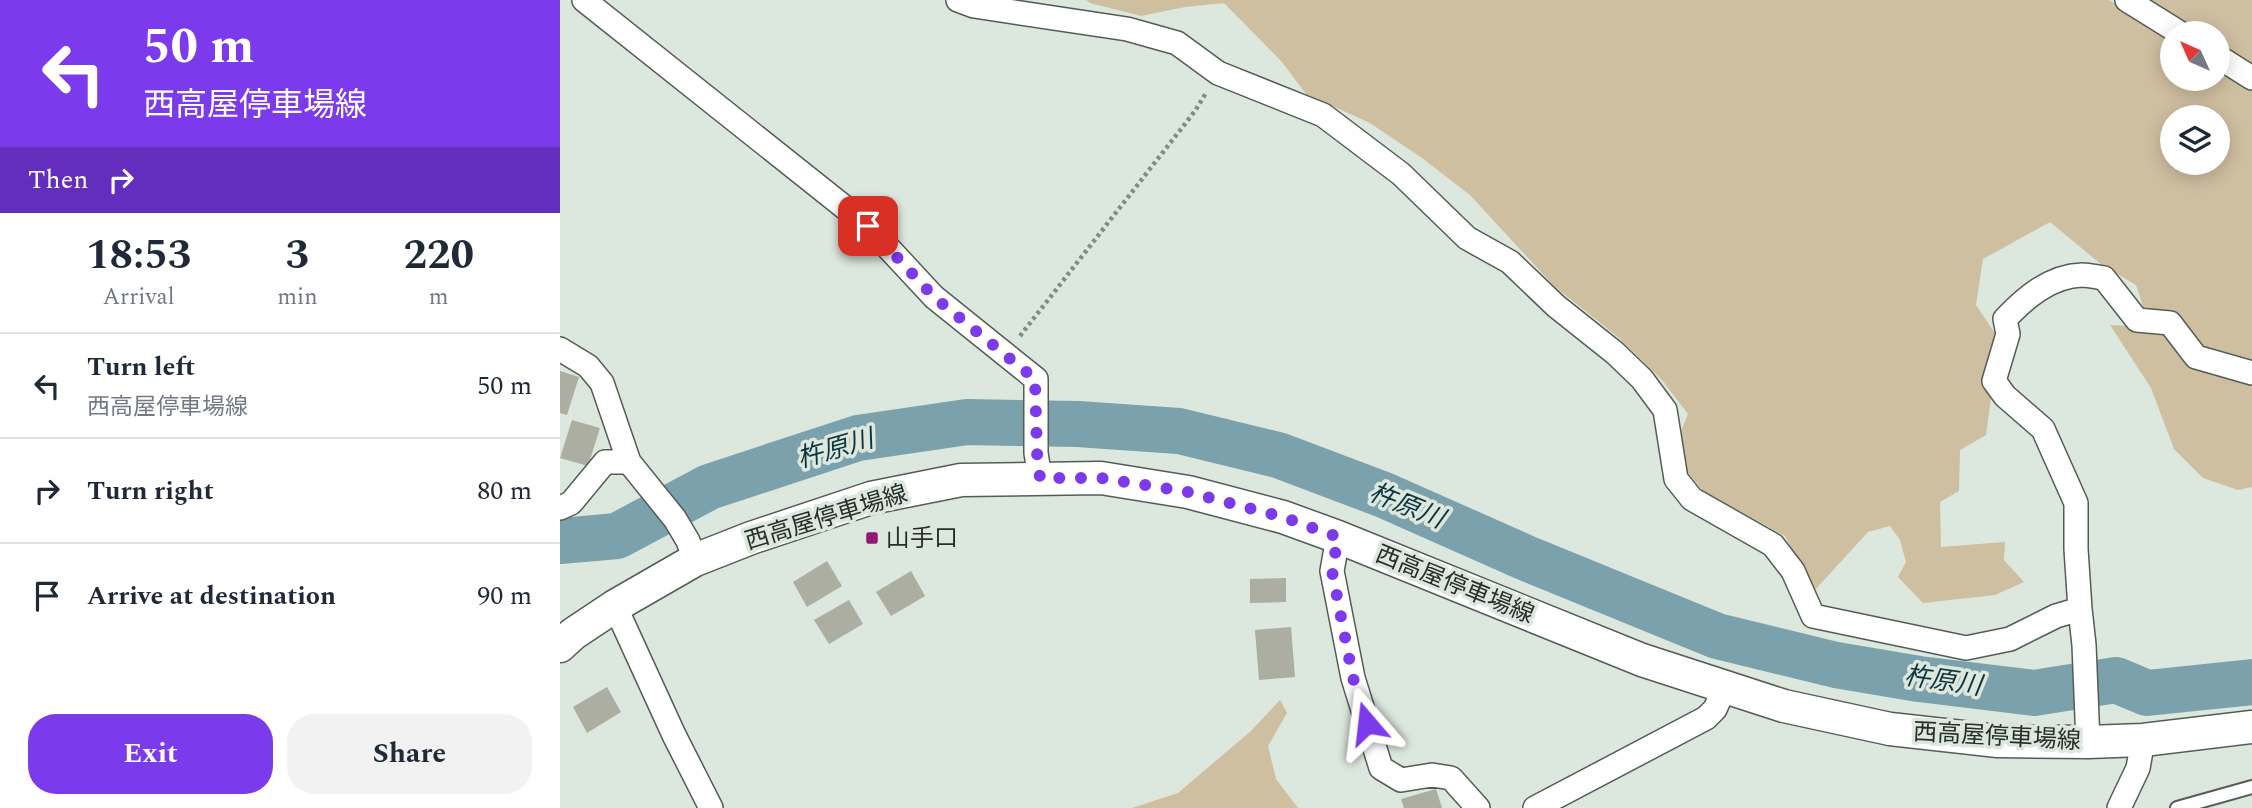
<!DOCTYPE html>
<meta charset="utf-8">
<style>
body{margin:0;font-family:Spectral,"Noto Sans JP",serif;background:#f2f2f3;color:#1f2937;height:100vh;display:flex;flex-direction:column;font-size:26px;white-space:nowrap}
*{box-sizing:border-box;margin:0}
p{font-size:23px;color:#747a83}
.icon{flex:none;width:38px;height:38px;fill:none;stroke:currentColor;stroke-width:2;stroke-linecap:round;stroke-linejoin:round}
.map{position:relative;flex:1;overflow:hidden}
.drawer{display:flex;flex-direction:column;background:#fff;width:560px}
.drawer>*{flex:none}
.guide{background:#7c3aed;color:#fff;overflow:hidden}
.needle{width:46px;rotate:315deg}
.buttons{position:absolute;left:1600px;top:21px;display:grid;gap:14px}
.buttons a{display:grid;place-items:center;width:70px;height:70px;border-radius:50%;background:#fff;box-shadow:0 4px 18px #0003;font-size:35px}
.pin{position:absolute;display:grid;place-items:center;width:60px;height:60px;color:#fff;margin:-30px;border-radius:14px;box-shadow:0 4px 10px #0006}
.me{position:absolute;width:77px;margin:-38px;rotate:343deg;stroke-linejoin:round;filter:drop-shadow(0 0 5px #0008)}
.turn{display:flex;align-items:center;gap:24px;height:147px;padding:0 28px;font-size:32px}
.turn .icon{width:91px;height:91px;stroke-width:2.5}
.turn b{display:block;font-size:49px;line-height:60px}
.then{display:flex;align-items:center;height:66px;padding:0 28px;background:#0003;gap:14px;font-size:26px}
.eta{display:flex;justify-content:space-evenly;align-items:center;height:119px;text-align:center}
.eta b{font-size:42px;font-weight:700;line-height:49px}
.cta{display:flex;gap:14px;margin-top:auto;padding:14px 28px}
.cta a{flex:1;height:80px;border-radius:28px;background:#7c3aed;color:#fff;font-size:28px;font-weight:700;line-height:80px;text-align:center}
.cta a+a{background:#f2f2f3;color:#1f2937}
ul{padding:0;list-style:none}
li{display:flex;align-items:center;gap:21px;height:105px;padding:0 28px;border-top:2px solid #e0e1e3}
li div{flex:1}
li b{display:block;font-size:26px}
li em{font-style:normal}
main{display:flex;flex:1;min-height:0}
.map>svg:first-child{display:block}
.green{fill:#cfbfa1;fill-rule:evenodd}
.lines{fill:none;stroke-linecap:round;stroke-linejoin:round}
.river{stroke:#7aa1ac;stroke-width:46}
.building{fill:#abaea1}
.service-casing{stroke:#535d55;stroke-width:16}
.minor-casing{stroke:#535d55;stroke-width:26}
.secondary-casing{stroke:#535d55;stroke-width:35}
.path{stroke:#848c85;stroke-width:4.5;stroke-dasharray:3.5 3.5;stroke-linecap:butt}
.service{stroke:#fff;stroke-width:12}
.minor{stroke:#fff;stroke-width:23}
.secondary{stroke:#fff;stroke-width:32}
.route{stroke:#7c3aed;stroke-width:12;stroke-dasharray:0 21.6}
.poi-dot{fill:#931874;stroke:#dce7dd;stroke-width:2.5}
.labels{text-anchor:middle;stroke-width:7;stroke-linejoin:round;paint-order:stroke}
.street-label{font-size:24px;fill:#2a2e2a;stroke:#dce7dd}
.poi-label{font-size:24px;fill:#2a2e2a;stroke:#dce7dd;text-anchor:start}
.water-label{font-size:26px;font-style:italic;fill:#0f363f;stroke:#dce7dd}
</style>
<main>
<section class="drawer">
<div class="guide">
<div class="turn"><svg class="icon" aria-label="left" viewBox="0 0 24 24"><path d="M17 20v-9H6M10 6l-5 5 5 5"/></svg><div><b>50 m</b>西高屋停車場線</div></div>
<div class="then">Then<svg class="icon" aria-label="right" viewBox="0 0 24 24"><path d="M7 20v-9h11M14 6l5 5-5 5"/></svg></div>
</div>
<div class="eta">
<div><b>18:53</b><p>Arrival</p></div>
<div><b>3</b><p>min</p></div>
<div><b>220</b><p>m</p></div>
</div>
<ul>
<li><svg class="icon" aria-label="left" viewBox="0 0 24 24"><path d="M17 20v-9H6M10 6l-5 5 5 5"/></svg><div><b>Turn left</b><p>西高屋停車場線</p></div><em>50 m</em></li>
<li><svg class="icon" aria-label="right" viewBox="0 0 24 24"><path d="M7 20v-9h11M14 6l5 5-5 5"/></svg><div><b>Turn right</b></div><em>80 m</em></li>
<li><svg class="icon" aria-label="arrive" viewBox="0 0 24 24"><path d="M6 21V4h12l-3 4 3 4H6"/></svg><div><b>Arrive at destination</b></div><em>90 m</em></li>
</ul>
<div class="cta"><a>Exit</a><a>Share</a></div>
</section>
<div class="map">
<svg width="1692" height="808" viewBox="0 0 1692 808">
<rect width="100%" height="100%" fill="#dce7dd"/>
<path class="green" d="M 526,0 L 1549,0 L 1612,39 L 1612,79 L 1657,79 L 1657,68 L 1692,89 L 1692,362 L 1638,351 L 1609,315 L 1584,309 L 1576,285 L 1542,265 L 1490,222 L 1423,259 L 1416,305 L 1439,339 L 1426,435 L 1400,450 L 1399,491 L 1380,502 L 1381,547 L 1445,542 L 1444,560 L 1464,582 L 1435,595 L 1363,603 L 1338,577 L 1346,562 L 1340,540 L 1330,526 L 1308,532 L 1254,591 L 1225,536 L 1143,491 L 1124,468 L 1121,431 L 1128,414 L 1102,380 L 1058,337 L 994,286 L 910,195 L 862,158 L 810,123 L 746,94 L 722,62 L 664,3 L 625,7 L 581,16 L 530,3 ZM 1612,117 L 1657,117 L 1657,163 L 1612,163 Z
M 1578,0 L 1692,0 L 1692,71 L 1657,50 L 1657,33 L 1631,33 Z
M 1550,325 L 1606,328 L 1692,380 L 1692,487 L 1678,490 L 1643,478 L 1614,449 L 1591,388 Z
M 720,700 L 727,713 L 708,746 L 716,779 L 738,808 L 572,808 L 618,793 L 691,731 Z"/>
<g class="lines">
<path class="river" d="M 0,541 L 57,536 L 149,487 L 298,438 L 407,422 L 518,424 L 619,431 L 718,455 L 824,495 L 966,558 L 1157,636 L 1276,665 L 1359,679 L 1474,693 L 1556,680 L 1587,693 L 1692,682"/>
</g>
<path class="building" d="M 0,371 L 19,377 L 7,415 L 0,413 Z
M 12,420 L 40,428 L 28,466 L 0,458 Z
M 267,561 L 282,586 L 247,607 L 233,582 Z
M 351,571 L 365,596 L 331,616 L 316,592 Z
M 726,578 L 726,602 L 690,603 L 690,579 Z
M 289,600 L 303,624 L 269,644 L 254,620 Z
M 731,627 L 735,677 L 699,680 L 695,630 Z
M 47,687 L 61,712 L 27,733 L 13,707 Z
M 876,789 L 882,808 L 844,808 L 841,799 Z"/>
<g class="lines">
<defs>
<path id="service" d="M 1617,808 L 1692,787"/>
<path id="minor" d="M 24,0 L 308,226 L 374,297 L 476,379 L 476,453 L 480,478
M 398,0 L 414,6 L 567,29 L 617,43 L 658,73 L 763,115 L 841,174 L 907,238 L 950,262 L 996,306 L 1055,353 L 1082,379 L 1105,410 L 1116,479 L 1132,499 L 1213,545 L 1233,571 L 1253,616 L 1406,648 L 1450,639 L 1496,616 L 1520,609 L 1524,645 L 1528,742
M 1567,0 L 1620,33
M 1657,56 L 1692,78
M 0,349 L 28,366 L 42,383 L 69,462 L 115,519 L 128,541 L 135,560
M 0,508 L 11,503 L 45,462 L 69,462
M 778,537 L 772,571 L 793,678 L 821,768 L 841,780 L 872,775 L 891,778 L 918,808
M 55,606 L 114,735 L 151,808
M 1520,609 L 1516,549 L 1516,503 L 1483,429 L 1445,396 L 1434,381 L 1448,334 L 1445,319 C 1465,298 1490,276 1522,275 C 1529,275 1537,277 1544,278 L 1577,320 L 1610,323 L 1636,357 L 1692,373
M 975,808 L 1146,718 L 1155,709 L 1165,687
M 1559,808 L 1578,768 L 1583,740"/>
<path id="secondary" d="M 0,646 L 13,634 L 55,606 L 135,560 L 191,538 L 311,498 L 401,480 L 541,478 L 628,492 L 723,517 L 778,537 L 1082,660 L 1224,706 L 1330,729 L 1438,741 L 1528,742 L 1583,740 L 1692,727"/>
</defs>
<use href="#service" class="service-casing"/>
<use href="#minor" class="minor-casing"/>
<use href="#secondary" class="secondary-casing"/>
<path class="path" d="M 460,336 L 635,111 L 646,93"/>
<use href="#service" class="service"/>
<use href="#minor" class="minor"/>
<use href="#secondary" class="secondary"/>
</g>
<g class="lines">
<path class="route" d="M 308,226 L 374,297 L 475,379 L 477,453 L 480,478 L 541,478 L 628,492 L 723,517 L 778,537 L 772,571 L 793,678 L 807,723"/>
</g>
<rect class="poi-dot" x="305" y="531" width="14" height="14" rx="3.5"/>
<g class="labels">
<g class="street-label">
<text transform="translate(266 517) rotate(-17)" y="8">西高屋停車場線</text>
<text transform="translate(895 584) rotate(22)" y="8">西高屋停車場線</text>
<text transform="translate(1437 736) rotate(3)" y="8">西高屋停車場線</text>
</g>
<g class="poi-label">
<text x="326" y="546">山手口</text>
</g>
<g class="water-label">
<text transform="translate(275 448) rotate(-16)" y="9">杵原川</text>
<text transform="translate(847 505) rotate(22)" y="9">杵原川</text>
<text transform="translate(1383 680) rotate(8)" y="9">杵原川</text>
</g>
</g>
</svg>
<div class="buttons">
<a><svg class="needle" viewBox="-14 -14 28 28"><path d="M0-13l5 13h-10z" fill="#e53935"/><path d="M0 13l5-13h-10z" fill="#747a83"/></svg></a>
<a><svg class="icon" aria-label="layers" viewBox="0 0 24 24"><path d="M12 4l9 5-9 5-9-5zM3 14l9 5 9-5"/></svg></a>
</div>
<div class="pin" style="left:308px;top:226px;background:#d93025"><svg class="icon" aria-label="arrive" viewBox="0 0 24 24"><path d="M6 21V4h12l-3 4 3 4H6"/></svg></div>
<svg class="me" style="left:807px;top:723px" viewBox="-20 -20 40 40"><path d="M0-17L14 15 0 8-14 15z" fill="#7c3aed" stroke="#fff" stroke-width="4"/></svg>
</div>
</main>
